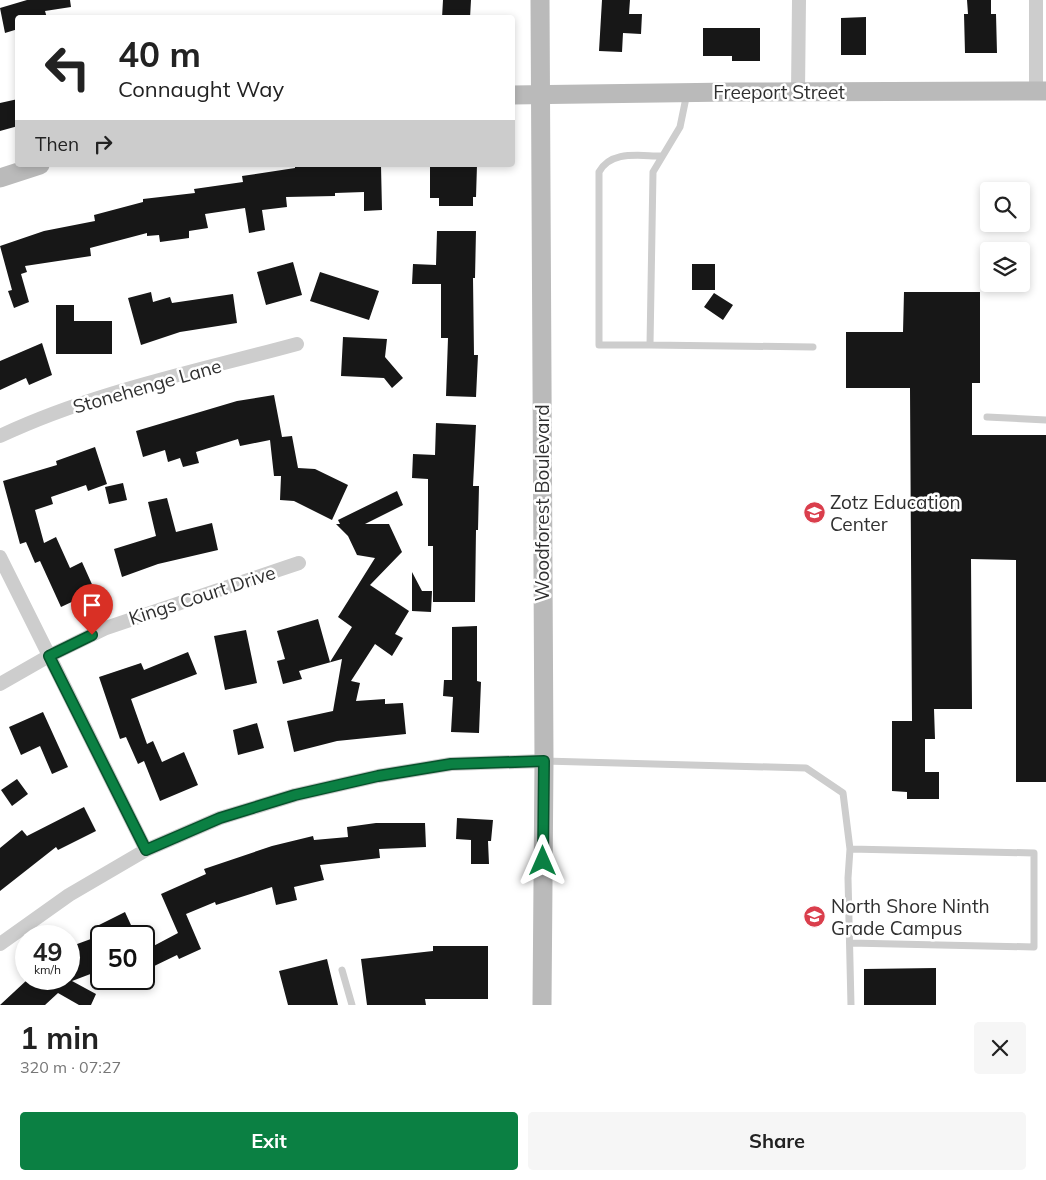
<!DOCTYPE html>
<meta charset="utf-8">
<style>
body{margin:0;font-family:Mulish,sans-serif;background:#f6f6f6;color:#222;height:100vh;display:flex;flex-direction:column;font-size:19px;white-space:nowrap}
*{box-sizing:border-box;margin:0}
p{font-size:16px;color:#767676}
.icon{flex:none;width:28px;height:28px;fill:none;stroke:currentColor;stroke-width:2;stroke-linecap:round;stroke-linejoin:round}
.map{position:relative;height:1005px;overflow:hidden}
.side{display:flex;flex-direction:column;background:#fff;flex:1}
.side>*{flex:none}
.hud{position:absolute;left:15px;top:15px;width:500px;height:152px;border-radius:5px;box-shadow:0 2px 8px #0003;background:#fff;color:#222;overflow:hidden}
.tools{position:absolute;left:980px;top:182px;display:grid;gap:10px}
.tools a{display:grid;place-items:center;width:50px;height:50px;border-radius:5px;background:#fff;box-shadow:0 2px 8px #0003;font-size:25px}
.speed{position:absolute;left:15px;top:925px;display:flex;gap:10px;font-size:25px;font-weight:700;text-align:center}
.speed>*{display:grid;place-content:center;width:65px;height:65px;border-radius:50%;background:#fff;box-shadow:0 2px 8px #0003;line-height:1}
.speed small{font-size:12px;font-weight:400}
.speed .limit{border:2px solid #111;border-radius:8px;background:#fff;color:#111}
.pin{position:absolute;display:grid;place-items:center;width:42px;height:42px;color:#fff;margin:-51px -21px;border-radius:50% 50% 50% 0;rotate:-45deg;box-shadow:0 0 5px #0007}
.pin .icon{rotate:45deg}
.me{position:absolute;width:55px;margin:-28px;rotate:0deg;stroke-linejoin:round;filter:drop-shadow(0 0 4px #0008)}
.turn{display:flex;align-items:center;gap:18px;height:105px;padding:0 20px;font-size:22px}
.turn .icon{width:65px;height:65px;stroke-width:2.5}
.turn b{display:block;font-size:35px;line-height:42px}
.then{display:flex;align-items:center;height:48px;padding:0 20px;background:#0003;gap:10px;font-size:19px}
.round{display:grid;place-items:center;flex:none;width:52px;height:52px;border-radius:5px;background:#f6f6f6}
.overview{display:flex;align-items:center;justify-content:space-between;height:85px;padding:0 20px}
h1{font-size:30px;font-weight:700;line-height:38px}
.cta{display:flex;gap:10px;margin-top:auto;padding:10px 20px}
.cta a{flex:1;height:58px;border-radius:5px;background:#0b8043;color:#fff;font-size:20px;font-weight:700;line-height:58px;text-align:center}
.cta a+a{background:#f6f6f6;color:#222}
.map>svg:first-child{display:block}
.building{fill:#171717}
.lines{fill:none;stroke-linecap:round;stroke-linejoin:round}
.service{stroke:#cdcdcd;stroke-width:7}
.minor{stroke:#cdcdcd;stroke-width:14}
.secondary{stroke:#bababa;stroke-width:19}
.route-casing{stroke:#07532c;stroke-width:12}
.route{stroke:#0b8043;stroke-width:9}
.labels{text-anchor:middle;stroke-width:5;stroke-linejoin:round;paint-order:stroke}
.street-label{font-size:19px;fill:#303030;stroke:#fff}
.poi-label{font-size:19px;fill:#303030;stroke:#fff;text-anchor:start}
</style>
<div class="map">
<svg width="1046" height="1005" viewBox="0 0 1046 1005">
<rect width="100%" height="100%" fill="#fff"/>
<path class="building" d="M 27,0 L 70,0 L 71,7 L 45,11 L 47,18 L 18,18 L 18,29 L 5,33 L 0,8 Z
M 443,0 L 471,0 L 470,18 L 442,18 Z
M 602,0 L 630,0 L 629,14 L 642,14 L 641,34 L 623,33 L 622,52 L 599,51 Z
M 967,0 L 991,0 L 991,14 L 996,14 L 997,53 L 965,53 L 964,14 L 968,14 Z
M 866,17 L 866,55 L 841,55 L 841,18 Z
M 703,28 L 760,28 L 760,61 L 732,61 L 732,56 L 703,56 Z
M 18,99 L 18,126 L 0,131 L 0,103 Z
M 295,165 L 381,166 L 382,210 L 364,211 L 364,192 L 335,193 L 335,196 L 286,197 L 287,207 L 262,210 L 265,230 L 249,233 L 245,208 L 205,214 L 208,228 L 189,231 L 189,238 L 160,242 L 159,235 L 147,236 L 147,233 L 90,248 L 91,256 L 25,266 L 27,272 L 21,274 L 29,302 L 14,308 L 8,291 L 12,290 L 0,246 L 44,231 L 95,221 L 94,215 L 143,202 L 143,199 L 195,193 L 194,189 L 243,182 L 242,176 L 295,168 Z
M 430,165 L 477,165 L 476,197 L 473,197 L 473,206 L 439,206 L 439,198 L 430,198 Z
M 437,231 L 476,231 L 475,278 L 473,278 L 474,355 L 478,355 L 476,397 L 446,396 L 448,338 L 441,338 L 441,284 L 412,284 L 413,264 L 436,265 Z
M 293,262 L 302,295 L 266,305 L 257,272 Z
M 692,264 L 715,264 L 715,290 L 692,290 Z
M 320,272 L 379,291 L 369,320 L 310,301 Z
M 151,292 L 153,302 L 170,297 L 172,303 L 233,294 L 237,323 L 180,332 L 141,345 L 128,298 Z
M 904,292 L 980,292 L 980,383 L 972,383 L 972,435 L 1046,435 L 1046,782 L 1016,782 L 1016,560 L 971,559 L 972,709 L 934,709 L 935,739 L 925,739 L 925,772 L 939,772 L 939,799 L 907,799 L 907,792 L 892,791 L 892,721 L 912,721 L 910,388 L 846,388 L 846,332 L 903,332 Z
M 714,293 L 733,305 L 723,320 L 704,307 Z
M 56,305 L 74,305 L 74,321 L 112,321 L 112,354 L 56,354 Z
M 343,337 L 387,339 L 385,357 L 403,378 L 392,388 L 384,378 L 341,376 Z
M 42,343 L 52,375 L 29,385 L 26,378 L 0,390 L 0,361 Z
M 274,395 L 282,437 L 292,436 L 298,468 L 315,469 L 348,485 L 332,520 L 294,501 L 280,500 L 281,476 L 274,476 L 270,440 L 240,446 L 238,439 L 196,452 L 199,463 L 183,467 L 180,458 L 168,462 L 165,450 L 143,457 L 136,431 L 237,401 Z
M 436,423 L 476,425 L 473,486 L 479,486 L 478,530 L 476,530 L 475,602 L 433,602 L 433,546 L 428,546 L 428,479 L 412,478 L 413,454 L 435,455 Z
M 95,447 L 107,484 L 88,491 L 86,485 L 51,497 L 53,504 L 35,510 L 44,543 L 56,537 L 70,568 L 82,562 L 95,591 L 61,607 L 40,561 L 35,563 L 26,542 L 20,544 L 3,481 L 57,465 L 56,461 Z
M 123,483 L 127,500 L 109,504 L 105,487 Z
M 397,491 L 403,505 L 365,524 L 389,524 L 402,552 L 370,585 L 409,611 L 395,634 L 403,638 L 392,656 L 375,644 L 351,681 L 360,683 L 356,701 L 385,699 L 385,704 L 403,703 L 406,734 L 337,741 L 294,752 L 287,721 L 333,711 L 342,659 L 299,671 L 302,679 L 283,684 L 277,661 L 285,659 L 277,631 L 318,619 L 330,662 L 352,627 L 338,617 L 375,558 L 357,555 L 348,536 L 336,524 L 340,524 L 338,520 Z
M 167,498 L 176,532 L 212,523 L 218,550 L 158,564 L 122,577 L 114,549 L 156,536 L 148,502 Z
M 412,572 L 422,591 L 432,591 L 431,612 L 412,611 Z
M 477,626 L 477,681 L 481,682 L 479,733 L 451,732 L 453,697 L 443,696 L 444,680 L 452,680 L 452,627 Z
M 246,630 L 257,683 L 225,690 L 214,636 Z
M 188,652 L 197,674 L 131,699 L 147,744 L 153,741 L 162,762 L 184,752 L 198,785 L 160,801 L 144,761 L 138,764 L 126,737 L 120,739 L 99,677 L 141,663 L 144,670 Z
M 43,712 L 68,767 L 52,774 L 40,746 L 21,755 L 9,727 Z
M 257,723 L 264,748 L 238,755 L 233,730 Z
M 17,779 L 28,794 L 12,806 L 1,790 Z
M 84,807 L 96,831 L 58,850 L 56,847 L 0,891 L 0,848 L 22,830 L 27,836 Z
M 457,818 L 493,820 L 491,841 L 488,841 L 489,864 L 471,864 L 471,840 L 456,839 Z
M 376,823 L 425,823 L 426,847 L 379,849 L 380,858 L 320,865 L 324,880 L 294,887 L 297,900 L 276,905 L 272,887 L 216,905 L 215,902 L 186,914 L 201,949 L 179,959 L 177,955 L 148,969 L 144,960 L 144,951 L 178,933 L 161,894 L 206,874 L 204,869 L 272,846 L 313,836 L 314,840 L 348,837 L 347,827 Z
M 125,912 L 136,936 L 101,936 L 101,970 L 72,981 L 96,994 L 91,1005 L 79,1005 L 58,993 L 45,1005 L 0,1005 L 28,979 L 69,979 L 69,947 L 99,936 L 95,927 Z
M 433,946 L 488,946 L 488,999 L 425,999 L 426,1005 L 367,1005 L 361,959 L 433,951 Z
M 327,959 L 338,1005 L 288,1005 L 279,971 Z
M 936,968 L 936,1005 L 864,1005 L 864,969 Z"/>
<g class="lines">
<path class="service" d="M 687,93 L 680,127 L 653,172 L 650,345 L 813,347
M 650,345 L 599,345 L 599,172 C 611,150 639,156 661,156
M 987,417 L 1046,420
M 544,761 L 806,768 L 843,793 L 850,849 L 848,878 L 851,1005
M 850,943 L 1034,947 L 1034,853 L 850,849
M 342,970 L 352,1005"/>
<path class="minor" d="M 1036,0 L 1036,91
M 798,92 L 799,0
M 0,436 C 93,392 198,371 297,344
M 0,557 L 146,850
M 0,684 L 49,656 L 106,628 L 299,563
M 0,944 L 69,895 L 146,850 L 220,818 L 295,795 L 378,776 L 451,764 L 544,761"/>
<path class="secondary" d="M 540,0 L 544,761 L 542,1005
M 512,95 L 733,92 L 1046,91
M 0,178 L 40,165"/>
</g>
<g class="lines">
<defs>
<path id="route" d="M 92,635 L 49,656 L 146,850 L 220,818 L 295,795 L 378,776 L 451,764 L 544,761 L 543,861"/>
</defs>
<use href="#route" class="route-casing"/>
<use href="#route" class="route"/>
</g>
<defs>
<symbol id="school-disc" viewBox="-11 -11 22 22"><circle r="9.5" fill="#da3e4c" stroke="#fff"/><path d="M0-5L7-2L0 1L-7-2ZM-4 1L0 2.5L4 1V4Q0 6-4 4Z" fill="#fff"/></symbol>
</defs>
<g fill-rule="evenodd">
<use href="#school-disc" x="802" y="500" width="25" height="25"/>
<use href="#school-disc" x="802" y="904" width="25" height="25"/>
</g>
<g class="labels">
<g class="street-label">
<text x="779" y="99">Freeport Street</text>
<text transform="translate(147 386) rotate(-16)" y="7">Stonehenge Lane</text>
<text transform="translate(542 503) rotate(-90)" y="7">Woodforest Boulevard</text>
<text transform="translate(202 595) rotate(-18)" y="7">Kings Court Drive</text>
</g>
<g class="poi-label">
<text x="830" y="509">Zotz Education<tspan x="830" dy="22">Center</tspan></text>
<text x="831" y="913">North Shore Ninth<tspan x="831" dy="22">Grade Campus</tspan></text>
</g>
</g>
</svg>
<div class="tools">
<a><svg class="icon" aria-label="search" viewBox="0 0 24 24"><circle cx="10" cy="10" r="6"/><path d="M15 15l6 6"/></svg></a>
<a><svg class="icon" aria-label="layers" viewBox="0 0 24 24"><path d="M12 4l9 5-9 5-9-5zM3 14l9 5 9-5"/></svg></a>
</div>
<div class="speed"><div>49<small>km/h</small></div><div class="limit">50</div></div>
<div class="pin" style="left:92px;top:635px;background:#d93025"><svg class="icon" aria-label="arrive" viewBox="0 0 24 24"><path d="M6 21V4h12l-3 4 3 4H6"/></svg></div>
<svg class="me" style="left:543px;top:861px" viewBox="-20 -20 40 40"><path d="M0-17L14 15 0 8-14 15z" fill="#0b8043" stroke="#fff" stroke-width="4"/></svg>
<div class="hud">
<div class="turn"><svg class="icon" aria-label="left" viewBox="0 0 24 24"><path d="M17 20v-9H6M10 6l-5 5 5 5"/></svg><div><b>40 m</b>Connaught Way</div></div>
<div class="then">Then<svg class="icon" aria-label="right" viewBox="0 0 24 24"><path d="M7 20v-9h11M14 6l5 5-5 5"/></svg></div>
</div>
</div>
<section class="side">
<div class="overview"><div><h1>1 min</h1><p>320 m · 07:27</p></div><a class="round"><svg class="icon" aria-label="close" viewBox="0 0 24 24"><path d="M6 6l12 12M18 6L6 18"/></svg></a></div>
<div class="cta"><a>Exit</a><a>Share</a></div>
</section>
